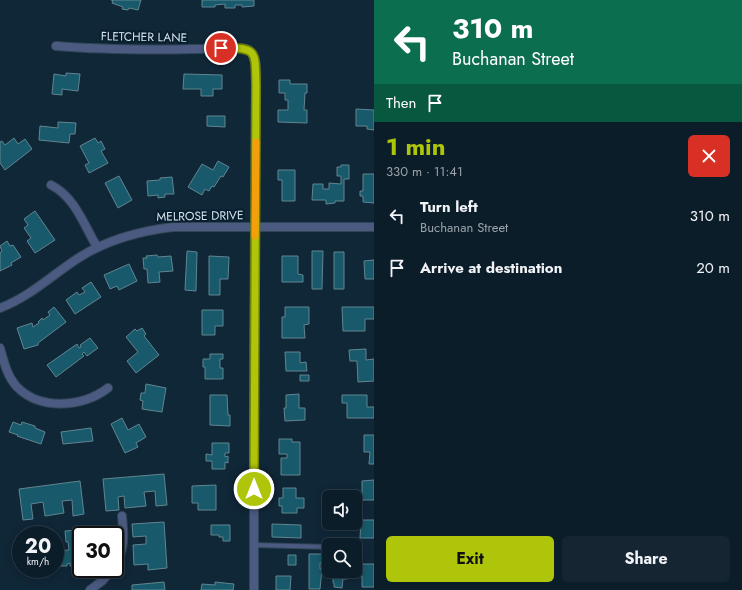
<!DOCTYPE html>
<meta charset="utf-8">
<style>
body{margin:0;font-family:Jost,sans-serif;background:#152632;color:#f1f3f6;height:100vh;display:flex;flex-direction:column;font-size:15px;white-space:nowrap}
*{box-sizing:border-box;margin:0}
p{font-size:13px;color:#9aa2a8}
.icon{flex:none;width:22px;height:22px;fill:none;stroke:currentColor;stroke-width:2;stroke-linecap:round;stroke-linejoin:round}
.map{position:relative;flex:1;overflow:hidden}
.details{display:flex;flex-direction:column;background:#0c1d2a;width:368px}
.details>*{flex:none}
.banner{background:#0b6e4f;color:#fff;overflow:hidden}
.tools{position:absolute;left:322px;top:490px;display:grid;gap:8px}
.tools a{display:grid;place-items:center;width:40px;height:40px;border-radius:6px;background:#0c1d2a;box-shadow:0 2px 10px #0003,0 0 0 1px #2c3b47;font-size:20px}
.speed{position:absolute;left:12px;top:526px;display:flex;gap:8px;font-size:20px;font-weight:700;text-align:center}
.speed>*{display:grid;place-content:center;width:52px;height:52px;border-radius:50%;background:#0c1d2a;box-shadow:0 2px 10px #0003,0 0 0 1px #2c3b47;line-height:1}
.speed small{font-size:10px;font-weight:400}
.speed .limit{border:2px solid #111;border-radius:6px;background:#fff;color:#111}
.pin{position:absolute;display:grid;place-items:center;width:34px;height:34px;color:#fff;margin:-17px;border:2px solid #fff;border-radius:50%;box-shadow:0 1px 4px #0007}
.me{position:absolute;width:44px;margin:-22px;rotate:0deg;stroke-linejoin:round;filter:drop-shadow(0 0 3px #0008)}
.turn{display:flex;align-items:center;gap:14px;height:84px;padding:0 12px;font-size:18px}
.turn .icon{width:52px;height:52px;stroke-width:2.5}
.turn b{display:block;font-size:28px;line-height:34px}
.then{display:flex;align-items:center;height:38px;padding:0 12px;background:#0003;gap:8px;font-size:15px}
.round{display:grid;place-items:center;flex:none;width:42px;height:42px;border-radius:6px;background:#152632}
.head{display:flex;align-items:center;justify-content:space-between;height:68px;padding:0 12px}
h1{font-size:24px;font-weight:700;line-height:30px;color:#aec509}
.primary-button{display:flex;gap:8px;margin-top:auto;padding:8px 12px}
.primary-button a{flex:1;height:46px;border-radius:6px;background:#aec509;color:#111;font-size:16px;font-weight:700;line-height:46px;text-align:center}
.primary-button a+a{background:#152632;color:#f1f3f6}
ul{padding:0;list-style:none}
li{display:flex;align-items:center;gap:12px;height:52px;padding:0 12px}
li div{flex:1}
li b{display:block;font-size:15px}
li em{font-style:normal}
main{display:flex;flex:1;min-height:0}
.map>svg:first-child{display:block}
.building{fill:#185a6b;stroke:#618590}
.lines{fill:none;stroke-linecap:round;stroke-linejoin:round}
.lane-casing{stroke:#304555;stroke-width:6}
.street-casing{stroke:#304555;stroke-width:10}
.lane{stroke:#4b5a80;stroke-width:4}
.street{stroke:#4b5a80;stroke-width:8}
.route-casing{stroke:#718006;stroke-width:10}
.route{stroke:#aec509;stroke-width:7}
.slow{stroke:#f59e0b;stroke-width:7}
.labels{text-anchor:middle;stroke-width:4;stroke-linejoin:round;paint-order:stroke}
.street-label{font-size:12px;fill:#d5e3ee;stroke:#071e2e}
</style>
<main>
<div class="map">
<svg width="374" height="590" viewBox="0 0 374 590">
<rect width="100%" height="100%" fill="#102738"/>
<path class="building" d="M 111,0 L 141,0 L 138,10 L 129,8 L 128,10 L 122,9 L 123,7 L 112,3 L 113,0 Z
M 202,0 L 254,0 L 254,6 L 242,7 L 242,5 L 235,5 L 235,8 L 225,8 L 225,4 L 215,5 L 215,7 L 202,7 Z
M 66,73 L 80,74 L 78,91 L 62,89 L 62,95 L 52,94 L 54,74 L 66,76 Z
M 184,74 L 222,75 L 222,89 L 213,89 L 213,96 L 201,96 L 201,89 L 183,89 Z
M 279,80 L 290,80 L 290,84 L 307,84 L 307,93 L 305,93 L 304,110 L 307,110 L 307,123 L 278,122 L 278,110 L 288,110 L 288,100 L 285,100 L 285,93 L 279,93 Z
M 356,109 L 374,110 L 374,130 L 367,129 L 367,126 L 356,126 Z
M 207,116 L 225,116 L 225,127 L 207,126 Z
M 58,122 L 76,123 L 75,134 L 70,134 L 69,143 L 39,140 L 40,126 L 58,128 Z
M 14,138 L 18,144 L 25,139 L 32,149 L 5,170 L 0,163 L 0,142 L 2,141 L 5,145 Z
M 95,138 L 98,143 L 101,141 L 105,149 L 101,151 L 108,163 L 89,173 L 85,165 L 89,163 L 80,146 Z
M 218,161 L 229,167 L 223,177 L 221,176 L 214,187 L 212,186 L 209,191 L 205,189 L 202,195 L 188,187 L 202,164 L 213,170 Z
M 341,165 L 349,165 L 349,179 L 344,179 L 344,201 L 335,201 L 335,203 L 326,204 L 326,200 L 312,200 L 313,184 L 323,184 L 323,189 L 329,189 L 329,183 L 341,184 L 341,176 L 337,176 L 337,167 L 341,167 Z
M 278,170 L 295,170 L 295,201 L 282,201 L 282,180 L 278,180 Z
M 363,174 L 374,174 L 374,203 L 363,202 L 363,196 L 360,196 L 360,191 L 363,191 Z
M 119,176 L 132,200 L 118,208 L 105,183 Z
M 172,177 L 174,194 L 165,194 L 165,197 L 158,198 L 158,195 L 148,196 L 147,181 L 160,180 L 160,178 Z
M 35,211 L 55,240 L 35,253 L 27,241 L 31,238 L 24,228 L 28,225 L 24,219 Z
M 7,241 L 10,246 L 13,245 L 21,257 L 11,263 L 12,265 L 0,271 L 0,253 L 2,251 L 0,246 Z
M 187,251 L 197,252 L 196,291 L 185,290 Z
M 312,251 L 323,251 L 322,289 L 312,289 Z
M 334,252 L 344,252 L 344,289 L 334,289 Z
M 157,255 L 158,257 L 171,256 L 173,271 L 159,272 L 160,282 L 148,283 L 147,269 L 144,269 L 143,258 L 147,258 L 146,256 Z
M 209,256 L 229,257 L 228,279 L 220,279 L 220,295 L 209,295 Z
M 282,256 L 298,256 L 298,274 L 303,275 L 303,282 L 282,282 Z
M 374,260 L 374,279 L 365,279 L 364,261 Z
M 129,264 L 137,281 L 119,290 L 117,286 L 110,289 L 104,275 Z
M 91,282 L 101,297 L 75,314 L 66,300 L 77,292 L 79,295 L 85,292 L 82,288 Z
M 54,307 L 66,322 L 38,343 L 38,345 L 24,349 L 17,328 L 32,323 L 33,327 L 39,323 L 38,322 L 42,318 L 43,320 L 50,315 L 48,312 Z
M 285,307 L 309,307 L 309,324 L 304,325 L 305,338 L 282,338 L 282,317 L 285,317 Z
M 342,307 L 374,307 L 374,319 L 365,319 L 365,331 L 343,331 Z
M 202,310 L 223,310 L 223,326 L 215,326 L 215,335 L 202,335 Z
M 142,328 L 146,334 L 144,336 L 159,355 L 136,373 L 127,361 L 138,352 L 126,337 L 135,329 L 137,331 Z
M 90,338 L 98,348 L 87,356 L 84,352 L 82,354 L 84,356 L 56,377 L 47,365 L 77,344 L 79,348 L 81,347 L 80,345 Z
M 366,349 L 366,360 L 374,359 L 374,381 L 358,382 L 357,361 L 350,361 L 349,350 Z
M 285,352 L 300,352 L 300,363 L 306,362 L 307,371 L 286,371 Z
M 210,354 L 223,354 L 223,359 L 220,359 L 220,368 L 223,368 L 223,379 L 205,379 L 205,367 L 203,367 L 203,359 L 210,359 Z
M 300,375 L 309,375 L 309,381 L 300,381 Z
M 146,384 L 166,388 L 162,412 L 142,409 L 143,401 L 140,400 L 141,393 L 145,393 Z
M 299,394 L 299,408 L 305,408 L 305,420 L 285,421 L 284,408 L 286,408 L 286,395 Z
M 210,395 L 227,395 L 228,415 L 230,415 L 230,426 L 210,425 Z
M 342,395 L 367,395 L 367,407 L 374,407 L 374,418 L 347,418 L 347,403 L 342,403 Z
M 122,418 L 128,430 L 139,424 L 146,437 L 136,443 L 138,447 L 125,453 L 111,424 Z
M 13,422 L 21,425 L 22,422 L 35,426 L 35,428 L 45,432 L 41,444 L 17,436 L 18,435 L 9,432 Z
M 91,428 L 93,441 L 63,444 L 61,432 Z
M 364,435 L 374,435 L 374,464 L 369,464 L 370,452 L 364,452 Z
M 279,439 L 292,439 L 292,442 L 300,442 L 300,475 L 281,475 L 281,458 L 287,458 L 287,454 L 279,454 Z
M 212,443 L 229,443 L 229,453 L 225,453 L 225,457 L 228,456 L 228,463 L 225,462 L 225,469 L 212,469 L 212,461 L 206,461 L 206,454 L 212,455 Z
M 164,474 L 167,505 L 156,506 L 155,491 L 144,492 L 146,506 L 125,508 L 124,496 L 118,497 L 119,510 L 106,511 L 103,479 Z
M 374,480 L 374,500 L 362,500 L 362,481 Z
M 80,481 L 84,514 L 73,516 L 72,500 L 62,501 L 64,513 L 45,516 L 43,502 L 31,504 L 33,519 L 23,520 L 19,489 Z
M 216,485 L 216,510 L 198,510 L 198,503 L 192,503 L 192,486 Z
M 283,488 L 296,488 L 296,498 L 304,498 L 304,508 L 297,508 L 297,513 L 282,513 L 282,506 L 279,506 L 279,498 L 283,498 Z
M 361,520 L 374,520 L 374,538 L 360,538 Z
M 164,522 L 167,568 L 148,570 L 148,564 L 134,565 L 133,545 L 146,544 L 146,536 L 133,537 L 132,524 Z
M 272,524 L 301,525 L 301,538 L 272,537 Z
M 211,525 L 230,525 L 230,541 L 223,541 L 223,537 L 219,537 L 219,535 L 211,535 Z
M 79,530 L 81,565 L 70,566 L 70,563 L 67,564 L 67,566 L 55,566 L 55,551 L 69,550 L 68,542 L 66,542 L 65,531 Z
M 309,554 L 322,554 L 322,563 L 320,563 L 320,569 L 322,569 L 320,589 L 309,589 Z
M 288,555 L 296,555 L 296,565 L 288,565 Z
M 360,564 L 374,564 L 374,587 L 362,587 L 362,576 L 359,576 Z
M 331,571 L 347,571 L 347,579 L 343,579 L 342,588 L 334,587 L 334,583 L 333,583 L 333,574 L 331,574 Z
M 276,576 L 291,576 L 290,590 L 276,590 Z
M 164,582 L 165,590 L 132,590 L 132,585 Z
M 215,582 L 234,584 L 233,590 L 201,590 L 202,584 L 215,585 Z"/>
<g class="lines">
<defs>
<path id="lane" d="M 254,545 L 329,547"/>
<path id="street" d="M 56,46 C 116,51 177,50 237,48 C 241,48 247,48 250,51 C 258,57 256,76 256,85 L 254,331 L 254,590
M 51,185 C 75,197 84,225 97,247
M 0,308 C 30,297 53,274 80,257 C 109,239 139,231 173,227 L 374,227
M 0,348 C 4,362 7,376 17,387 C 41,411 83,407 108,388
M 115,566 C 125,550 124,535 122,516
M 90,590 L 102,581 L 113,569"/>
</defs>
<use href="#lane" class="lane-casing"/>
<use href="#street" class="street-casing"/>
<use href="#lane" class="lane"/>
<use href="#street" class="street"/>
</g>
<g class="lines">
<defs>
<path id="route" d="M 221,48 C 258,47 255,51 256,85 L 254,489"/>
</defs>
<use href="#route" class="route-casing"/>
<use href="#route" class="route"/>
<path class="slow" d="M 255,236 L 256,142"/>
</g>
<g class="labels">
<g class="street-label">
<text transform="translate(144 37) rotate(1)" y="4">FLETCHER LANE</text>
<text transform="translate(200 216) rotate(-1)" y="4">MELROSE DRIVE</text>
</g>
</g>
</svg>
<div class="tools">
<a><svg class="icon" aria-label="sound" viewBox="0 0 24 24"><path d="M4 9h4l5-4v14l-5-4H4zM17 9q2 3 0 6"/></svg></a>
<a><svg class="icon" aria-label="search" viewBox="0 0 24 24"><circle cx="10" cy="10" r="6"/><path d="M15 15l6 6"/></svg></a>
</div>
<div class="speed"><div>20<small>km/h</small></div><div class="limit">30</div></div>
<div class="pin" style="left:221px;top:48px;background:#d93025"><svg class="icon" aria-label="arrive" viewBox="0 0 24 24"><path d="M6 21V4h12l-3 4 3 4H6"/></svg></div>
<svg class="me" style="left:254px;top:489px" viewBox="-20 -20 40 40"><circle r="17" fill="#aec509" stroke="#fff" stroke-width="3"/><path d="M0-11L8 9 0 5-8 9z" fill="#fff"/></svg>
</div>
<section class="details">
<div class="banner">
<div class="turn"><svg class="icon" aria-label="left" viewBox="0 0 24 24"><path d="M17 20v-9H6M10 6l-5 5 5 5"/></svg><div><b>310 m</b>Buchanan Street</div></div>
<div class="then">Then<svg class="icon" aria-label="arrive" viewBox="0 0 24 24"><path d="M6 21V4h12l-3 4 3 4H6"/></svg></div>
</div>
<div class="head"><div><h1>1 min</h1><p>330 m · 11:41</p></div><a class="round" style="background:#d93025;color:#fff"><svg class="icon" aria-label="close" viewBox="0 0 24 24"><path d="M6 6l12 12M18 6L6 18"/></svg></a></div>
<ul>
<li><svg class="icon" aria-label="left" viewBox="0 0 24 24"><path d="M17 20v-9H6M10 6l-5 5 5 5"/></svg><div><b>Turn left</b><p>Buchanan Street</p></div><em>310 m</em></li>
<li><svg class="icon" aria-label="arrive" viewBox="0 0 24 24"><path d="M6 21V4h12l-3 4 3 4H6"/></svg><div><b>Arrive at destination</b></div><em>20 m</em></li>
</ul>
<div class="primary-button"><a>Exit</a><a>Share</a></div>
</section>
</main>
